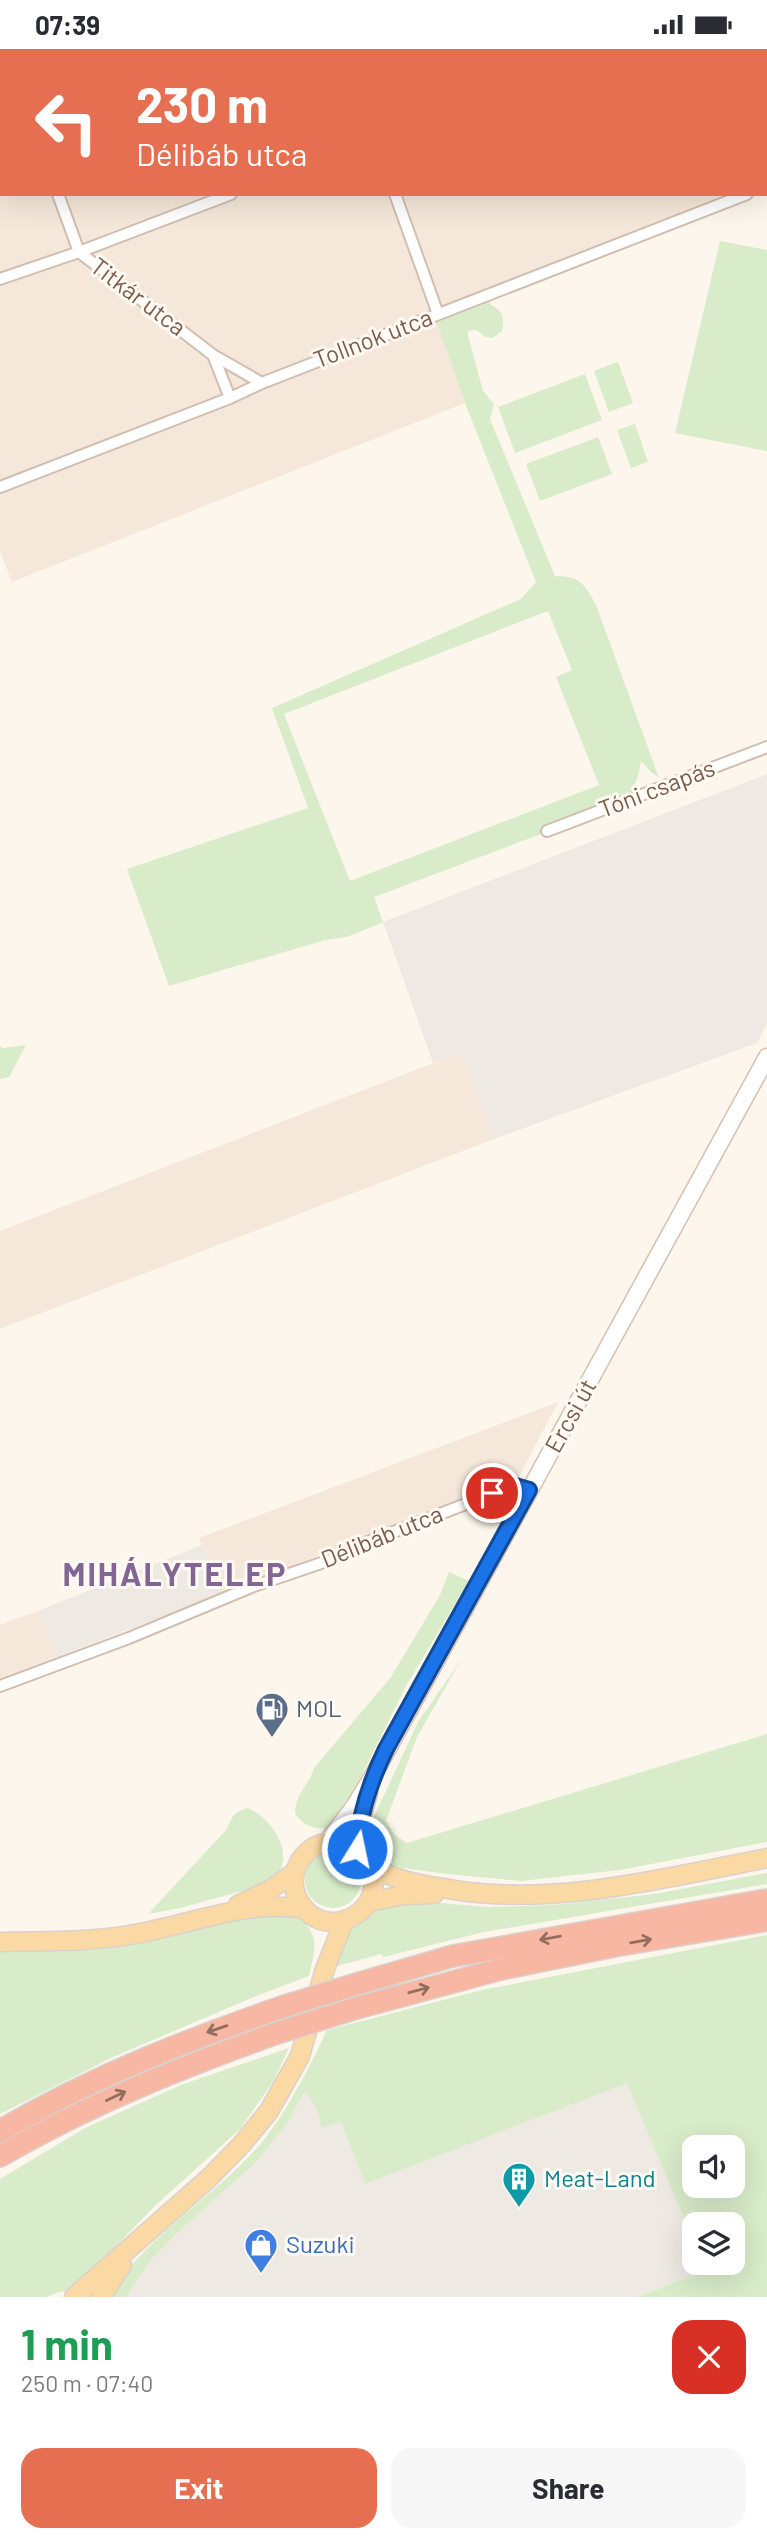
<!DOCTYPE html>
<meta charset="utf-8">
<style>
body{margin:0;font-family:Barlow,sans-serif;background:#f7f7f7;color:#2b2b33;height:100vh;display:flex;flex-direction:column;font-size:26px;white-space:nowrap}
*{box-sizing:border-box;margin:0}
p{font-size:23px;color:#7c7c81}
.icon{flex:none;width:38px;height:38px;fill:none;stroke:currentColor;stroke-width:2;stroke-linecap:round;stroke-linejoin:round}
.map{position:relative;height:2248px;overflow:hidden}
.details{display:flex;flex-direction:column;background:#fff;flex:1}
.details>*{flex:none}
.hud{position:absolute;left:0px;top:0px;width:768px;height:147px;box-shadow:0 7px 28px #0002;background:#e76f51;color:#fff;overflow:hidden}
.tools{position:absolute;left:682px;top:2086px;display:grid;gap:14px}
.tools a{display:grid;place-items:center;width:63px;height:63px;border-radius:14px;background:#fff;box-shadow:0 7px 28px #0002;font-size:35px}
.pin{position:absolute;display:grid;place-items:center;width:60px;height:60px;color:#fff;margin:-30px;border:4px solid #fff;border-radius:50%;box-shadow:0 2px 7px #0007}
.me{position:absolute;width:77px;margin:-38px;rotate:10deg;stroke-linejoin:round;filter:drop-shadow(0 0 5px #0008)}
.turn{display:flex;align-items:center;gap:24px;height:147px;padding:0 21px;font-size:32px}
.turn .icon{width:91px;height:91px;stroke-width:2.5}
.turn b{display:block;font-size:49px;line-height:60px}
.round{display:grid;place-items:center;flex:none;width:74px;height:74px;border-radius:21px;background:#f7f7f7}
.summary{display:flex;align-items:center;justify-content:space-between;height:119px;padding:0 21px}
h1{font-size:42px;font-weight:700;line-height:52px;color:#1e9e55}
.action{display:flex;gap:14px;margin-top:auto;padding:14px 21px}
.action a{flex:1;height:80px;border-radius:21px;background:#e76f51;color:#fff;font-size:28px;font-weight:700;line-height:80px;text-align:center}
.action a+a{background:#f7f7f7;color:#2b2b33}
.status{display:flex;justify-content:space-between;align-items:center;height:49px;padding:0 35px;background:#fff;direction:ltr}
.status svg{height:19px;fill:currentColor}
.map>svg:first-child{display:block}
.residential{fill:#f5e8da}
.industrial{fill:#efe9e4}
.green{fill:#d8ecc9;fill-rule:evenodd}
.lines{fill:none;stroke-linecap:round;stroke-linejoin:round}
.minor-casing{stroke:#d1beb0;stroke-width:14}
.secondary-casing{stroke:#d6c0b0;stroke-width:19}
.primary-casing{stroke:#dad1cd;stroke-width:21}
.motorway-casing{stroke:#dad1cd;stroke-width:24}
.minor{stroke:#fff;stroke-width:10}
.secondary{stroke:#fff;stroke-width:16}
.primary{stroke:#fbd9a5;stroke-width:18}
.motorway{stroke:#f7b7a3;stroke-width:21}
.motorway-bridge-casing{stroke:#dad1cd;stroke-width:24;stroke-linecap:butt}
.motorway-bridge{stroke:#f7b7a3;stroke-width:21}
.oneway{stroke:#936e5e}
.route-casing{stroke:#114b97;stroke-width:18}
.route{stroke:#1a73e8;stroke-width:12}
.labels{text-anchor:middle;stroke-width:6;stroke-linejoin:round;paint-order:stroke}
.street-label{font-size:24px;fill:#7a5c4d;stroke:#fffaf3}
.service-label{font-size:24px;fill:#4e5e75;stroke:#fffaf3;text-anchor:start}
.culture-label{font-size:24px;fill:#0d838f;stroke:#fffaf3;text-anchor:start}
.shop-label{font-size:24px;fill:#366cbe;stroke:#fffaf3;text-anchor:start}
.district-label{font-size:32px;font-weight:bold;letter-spacing:2px;fill:#846695;stroke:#fffaf3}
</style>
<div class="status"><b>07:39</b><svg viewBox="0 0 49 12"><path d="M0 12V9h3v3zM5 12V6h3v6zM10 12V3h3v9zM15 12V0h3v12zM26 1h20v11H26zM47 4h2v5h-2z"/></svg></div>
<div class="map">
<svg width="767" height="2248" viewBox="0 0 767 2248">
<rect width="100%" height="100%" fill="#fdf6ec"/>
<path class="residential" d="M 0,0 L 767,0 L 767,142 L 766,2 L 2,2 L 2,145 L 758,145 L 437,271 L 465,354 L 12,533 L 0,502 Z
M 462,1003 L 494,1090 L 0,1280 L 0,1182 Z
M 558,1353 L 519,1428 L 221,1545 L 199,1489 Z
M 40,1561 L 57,1608 L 0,1629 L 0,1576 Z"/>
<path class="industrial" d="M 767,725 L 767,975 L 757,994 L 494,1090 L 462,1003 L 433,1014 L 383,873 Z
M 202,1496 L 221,1545 L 57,1608 L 40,1561 Z
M 627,2033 L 695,2196 L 695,2214 L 702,2214 L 706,2222 L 637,2248 L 126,2248 L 150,2212 L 175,2186 L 255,2114 L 269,2097 L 288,2073 L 304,2043 L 310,2048 L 317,2059 L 322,2079 L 341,2073 L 365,2135 Z"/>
<path class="green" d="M 720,192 L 767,201 L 767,402 L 675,384 Z
M 488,251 L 491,256 C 503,262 505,268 502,282 L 493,289 L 486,288 L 476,281 L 468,282 L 468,287 L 483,342 L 494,355 L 490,370 L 555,527 C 581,528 583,533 596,556 L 659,729 L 651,723 L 641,712 C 638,734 632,744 615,757 L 374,848 L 383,873 L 347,888 L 325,891 L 169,937 L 127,820 L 308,759 L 272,659 L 521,550 L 536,533 L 465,354 L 436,271 ZM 548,562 L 572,621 L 556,628 L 599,736 L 350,832 L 284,665 Z
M 618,313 L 633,354 L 609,363 L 594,322 Z
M 585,325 L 602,371 L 515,404 L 498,358 Z
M 635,375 L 648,413 L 631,419 L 617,381 Z
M 598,388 L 612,425 L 540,452 L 526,415 Z
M 26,996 L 9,1028 L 0,1030 L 0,997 L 3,999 Z
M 449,1523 L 469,1532 L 406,1637 L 342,1766 L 330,1779 C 315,1781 303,1777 295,1764 C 295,1745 309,1736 314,1719 L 391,1628 L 440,1546 Z
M 461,1611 L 417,1688 L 386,1772 L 395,1786 L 407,1794 L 767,1685 L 767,1793 L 620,1821 L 521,1832 L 447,1825 L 396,1818 C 380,1809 374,1791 371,1774 L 418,1673 Z
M 248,1759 C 276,1772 300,1812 268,1835 L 180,1859 L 148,1865 L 227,1780 C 231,1768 235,1762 248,1759 Z
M305 1831a28 28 0 1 1 56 0a28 28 0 1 1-56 0Z
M 767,1824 L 767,1835 L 484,1883 L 383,1908 L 381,1905 L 334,1918 L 350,1878 L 368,1868 L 378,1856 L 405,1851 L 488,1858 L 553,1856 L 654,1845 Z
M 248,1866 L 298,1867 C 321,1888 315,1899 309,1927 L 256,1947 L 113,2008 L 0,2065 L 0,1902 L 101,1900 L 156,1890 Z
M 767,1886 L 767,2248 L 637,2248 L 705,2222 L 702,2214 L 733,2214 L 733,2175 L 695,2175 L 695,2196 L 627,2034 L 365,2135 L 341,2073 L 322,2079 C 318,2065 316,2052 304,2043 L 288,2073 L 269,2097 L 255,2114 L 175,2186 L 150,2212 L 126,2248 L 109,2248 C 147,2184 216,2148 263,2092 C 286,2064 312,2014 327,1981 L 482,1941 ZM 695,2098 L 733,2098 L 733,2137 L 695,2137 Z
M 289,1999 L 273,2033 L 240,2080 L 157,2155 L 74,2240 L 56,2244 L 47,2248 L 0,2248 L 0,2130 L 85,2079 L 181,2036 Z"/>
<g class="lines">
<defs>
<path id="minor" d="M 5,0 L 5,2
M 387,0 L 388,2
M 149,2 L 153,0
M 605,2 L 609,0
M 0,58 L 2,57
M 766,138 L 767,138
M 58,145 L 79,203 L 213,306
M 395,145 L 438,265
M 0,230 L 79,203 L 231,145
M 230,349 L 213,306 L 262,334
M 0,438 L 230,349 L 262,334 L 747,145
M 547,782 L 767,698
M 0,1637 L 129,1589 L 254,1537 L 333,1510 L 360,1496 L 507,1439 L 522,1438 L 529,1441"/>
<path id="secondary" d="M 327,1793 L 354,1758 L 374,1725 L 767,1008
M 357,1800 L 358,1782 L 369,1744"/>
<path id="primary" d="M 368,1812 C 394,1861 325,1898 299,1852 C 285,1827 302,1795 331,1793 C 358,1791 367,1816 389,1826 C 411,1835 437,1838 461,1842 C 561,1856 670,1828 767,1809
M 369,1853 L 404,1846 L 434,1845
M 238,1856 L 271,1840 L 295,1823
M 0,1893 C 43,1892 87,1893 129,1886 C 188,1877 245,1850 304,1860
M 74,2248 L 209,2129 L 242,2095 L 269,2062 L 300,2007 L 325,1920 L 344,1872
M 101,2248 L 122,2216"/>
<path id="motorway" d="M 360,1934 L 453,1907 L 767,1851
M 353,1960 L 501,1920 L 614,1897 L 767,1871
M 0,2082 C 92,2028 182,1993 282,1958
M 0,2107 C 87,2056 180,2019 274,1985"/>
</defs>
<use href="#minor" class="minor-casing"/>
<use href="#secondary" class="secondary-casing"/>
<use href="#primary" class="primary-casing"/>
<use href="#motorway" class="motorway-casing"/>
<use href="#minor" class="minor"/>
<use href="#secondary" class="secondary"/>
<use href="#primary" class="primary"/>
<use href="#motorway" class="motorway"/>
<defs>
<path id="motorway-bridge" d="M 282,1958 L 360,1934
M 274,1985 L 353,1960"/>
</defs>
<use href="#motorway-bridge" class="motorway-bridge-casing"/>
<use href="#motorway-bridge" class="motorway-bridge"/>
</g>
<defs><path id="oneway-shaft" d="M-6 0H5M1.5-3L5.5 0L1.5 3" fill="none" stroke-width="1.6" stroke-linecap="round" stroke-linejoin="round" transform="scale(1.75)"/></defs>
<g class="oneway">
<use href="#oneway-shaft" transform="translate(550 1889) rotate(170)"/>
<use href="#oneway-shaft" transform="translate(641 1892) rotate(-10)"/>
<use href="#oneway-shaft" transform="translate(419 1941) rotate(-15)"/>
<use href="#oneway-shaft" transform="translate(217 1980) rotate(161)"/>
<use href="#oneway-shaft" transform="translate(116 2047) rotate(-25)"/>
</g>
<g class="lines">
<defs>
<path id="route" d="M 357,1800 C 359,1766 371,1731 386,1700 L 529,1441 L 515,1437 L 492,1444"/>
</defs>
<use href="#route" class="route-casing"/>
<use href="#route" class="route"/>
</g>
<defs>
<symbol id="fuel-pin" viewBox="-11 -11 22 30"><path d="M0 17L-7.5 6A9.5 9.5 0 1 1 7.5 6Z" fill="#5c6f8a" stroke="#fffaf3"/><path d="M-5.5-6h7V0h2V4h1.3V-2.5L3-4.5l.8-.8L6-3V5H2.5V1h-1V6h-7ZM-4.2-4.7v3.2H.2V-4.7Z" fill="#fff"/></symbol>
<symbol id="building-pin" viewBox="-11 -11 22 30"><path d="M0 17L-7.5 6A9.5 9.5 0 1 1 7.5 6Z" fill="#0f9aa8" stroke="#fffaf3"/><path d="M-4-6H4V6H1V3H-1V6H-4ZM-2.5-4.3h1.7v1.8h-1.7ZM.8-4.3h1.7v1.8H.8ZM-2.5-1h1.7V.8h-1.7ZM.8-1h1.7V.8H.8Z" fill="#fff"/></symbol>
<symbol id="shop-pin" viewBox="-11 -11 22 30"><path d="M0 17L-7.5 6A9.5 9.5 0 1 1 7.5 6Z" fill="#3f7fe0" stroke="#fffaf3"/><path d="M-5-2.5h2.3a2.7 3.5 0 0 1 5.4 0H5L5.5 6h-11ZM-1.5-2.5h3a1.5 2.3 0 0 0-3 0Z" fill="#fff"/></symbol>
</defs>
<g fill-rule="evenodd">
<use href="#fuel-pin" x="253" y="1641" width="38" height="52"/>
<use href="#building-pin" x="500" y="2111" width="38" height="52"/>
<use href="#shop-pin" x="242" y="2177" width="38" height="52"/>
</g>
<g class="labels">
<g class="street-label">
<text transform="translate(138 248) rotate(37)" y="8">Titkár utca</text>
<text transform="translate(373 290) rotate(-21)" y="8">Tollnok utca</text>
<text transform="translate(657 740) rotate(-21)" y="8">Tóni csapás</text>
<text transform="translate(571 1367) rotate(-61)" y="8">Ercsi út</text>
<text transform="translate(382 1488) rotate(-22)" y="8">Délibáb utca</text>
</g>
<g class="service-label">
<text x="296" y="1668">MOL</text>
</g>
<g class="culture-label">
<text x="544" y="2138">Meat-Land</text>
</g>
<g class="shop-label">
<text x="286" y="2204">Suzuki</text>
</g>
<g class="district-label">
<text x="175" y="1537">MIHÁLYTELEP</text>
</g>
</g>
</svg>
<div class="tools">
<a><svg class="icon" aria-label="sound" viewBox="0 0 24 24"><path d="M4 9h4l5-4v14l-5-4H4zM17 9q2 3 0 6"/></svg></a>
<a><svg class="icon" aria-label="layers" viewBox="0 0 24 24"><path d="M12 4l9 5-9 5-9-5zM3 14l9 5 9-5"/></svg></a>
</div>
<div class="pin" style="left:492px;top:1444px;background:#d93025"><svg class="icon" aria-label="arrive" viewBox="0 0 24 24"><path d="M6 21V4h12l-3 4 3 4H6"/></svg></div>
<svg class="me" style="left:357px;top:1800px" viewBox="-20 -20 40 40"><circle r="17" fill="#1a73e8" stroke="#fff" stroke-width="3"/><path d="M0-11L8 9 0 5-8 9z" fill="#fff"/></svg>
<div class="hud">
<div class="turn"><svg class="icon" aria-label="left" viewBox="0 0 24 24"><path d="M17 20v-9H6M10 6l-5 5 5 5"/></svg><div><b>230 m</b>Délibáb utca</div></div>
</div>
</div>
<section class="details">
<div class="summary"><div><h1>1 min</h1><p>250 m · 07:40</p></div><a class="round" style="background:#d93025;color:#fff"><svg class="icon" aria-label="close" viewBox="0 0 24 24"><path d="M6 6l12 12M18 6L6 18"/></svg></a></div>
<div class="action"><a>Exit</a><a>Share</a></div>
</section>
